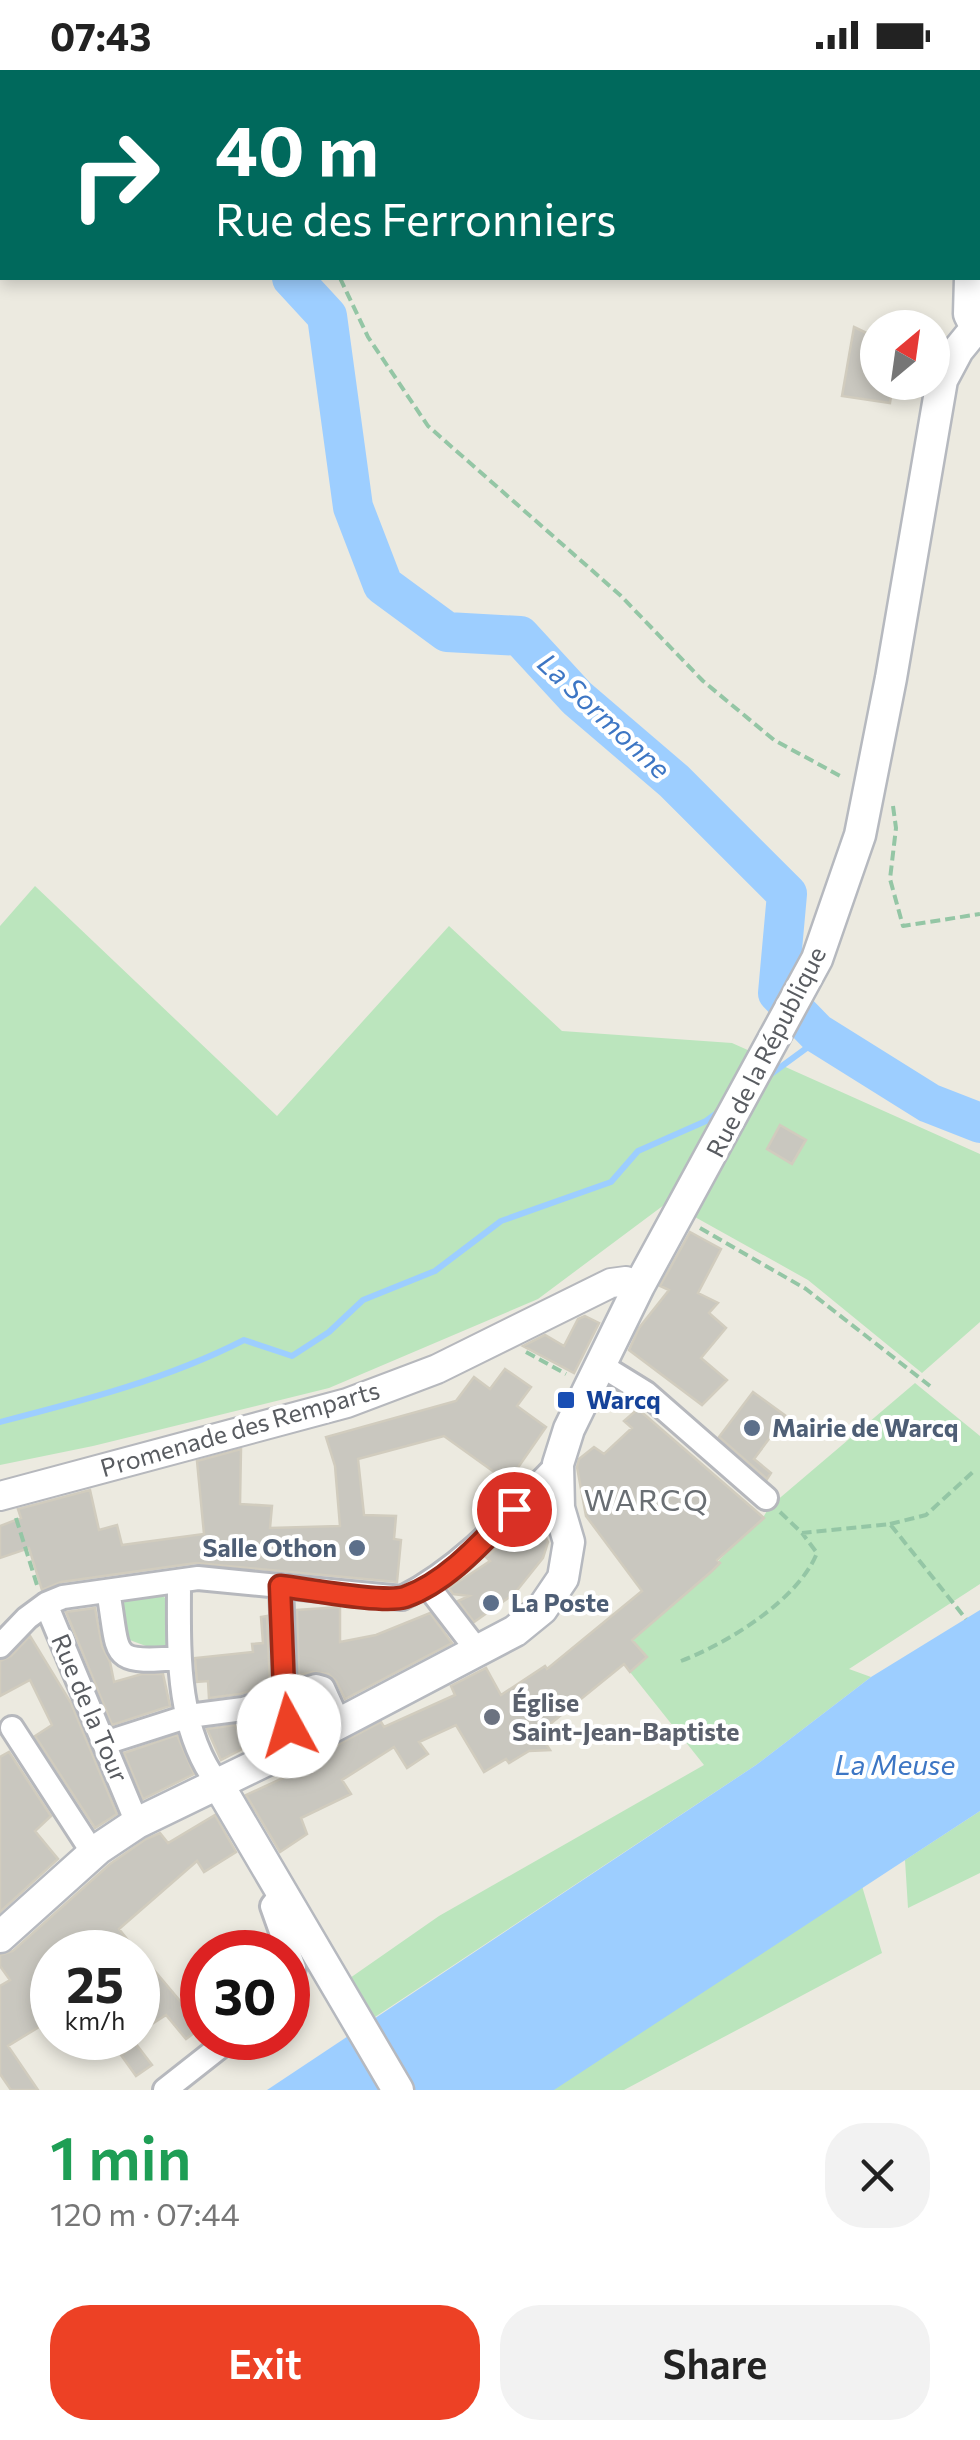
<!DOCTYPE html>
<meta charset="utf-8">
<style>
body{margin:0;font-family:Commissioner,sans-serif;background:#f2f2f2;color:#222;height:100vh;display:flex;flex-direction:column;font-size:38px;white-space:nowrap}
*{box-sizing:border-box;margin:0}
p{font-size:32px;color:#767676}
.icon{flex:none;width:55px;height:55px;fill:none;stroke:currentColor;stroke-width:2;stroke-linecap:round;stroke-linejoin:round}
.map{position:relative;height:2020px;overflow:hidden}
.details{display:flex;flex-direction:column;background:#fff;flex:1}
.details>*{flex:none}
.guide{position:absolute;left:0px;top:0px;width:980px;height:210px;box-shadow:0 5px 15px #0003;background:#00695c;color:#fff;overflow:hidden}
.needle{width:65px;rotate:29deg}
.fabs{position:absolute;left:860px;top:240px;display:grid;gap:20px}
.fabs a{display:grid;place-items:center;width:90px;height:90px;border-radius:50%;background:#fff;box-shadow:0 5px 15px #0003;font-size:50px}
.speed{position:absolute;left:30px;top:1860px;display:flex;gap:20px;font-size:50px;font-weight:700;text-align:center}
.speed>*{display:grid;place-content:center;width:130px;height:130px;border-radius:50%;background:#fff;box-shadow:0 5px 15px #0003;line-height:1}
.speed small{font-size:25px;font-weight:400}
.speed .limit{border:15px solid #d22;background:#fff;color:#111}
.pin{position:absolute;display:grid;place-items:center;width:85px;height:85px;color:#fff;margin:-42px;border:5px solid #fff;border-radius:50%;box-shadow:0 2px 10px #0007}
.me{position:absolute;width:110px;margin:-55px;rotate:354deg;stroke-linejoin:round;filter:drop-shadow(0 0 8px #0008)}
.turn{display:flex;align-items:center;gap:35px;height:210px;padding:0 50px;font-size:45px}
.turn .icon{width:130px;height:130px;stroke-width:2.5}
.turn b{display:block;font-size:70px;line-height:85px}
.round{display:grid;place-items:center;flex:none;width:105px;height:105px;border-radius:40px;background:#f2f2f2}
.overview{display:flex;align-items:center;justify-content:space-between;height:170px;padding:0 50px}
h1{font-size:60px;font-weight:600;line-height:75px;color:#1e9e55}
.action{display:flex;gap:20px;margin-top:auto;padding:20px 50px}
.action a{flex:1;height:115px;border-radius:40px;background:#ed4125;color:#fff;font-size:40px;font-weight:600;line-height:115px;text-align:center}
.action a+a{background:#f2f2f2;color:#222}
.status{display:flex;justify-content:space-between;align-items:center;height:70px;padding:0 50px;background:#fff;direction:ltr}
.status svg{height:28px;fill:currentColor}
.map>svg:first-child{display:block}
.green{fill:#bbe5bd}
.water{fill:#9dceff}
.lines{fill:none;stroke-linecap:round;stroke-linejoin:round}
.stream{stroke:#9dceff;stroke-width:6}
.river{stroke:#9dceff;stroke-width:40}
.building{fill:#c9c7bf;stroke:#d1ccbe;stroke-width:2.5}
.minor-casing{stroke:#b6b8bd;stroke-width:28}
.tertiary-casing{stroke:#b6b8bd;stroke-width:32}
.secondary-casing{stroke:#b6b9bf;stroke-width:35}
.path{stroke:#94c6a5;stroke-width:4;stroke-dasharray:10 5;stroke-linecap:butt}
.minor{stroke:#fff;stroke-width:22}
.tertiary{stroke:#fff;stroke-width:28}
.secondary{stroke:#fff;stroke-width:30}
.route-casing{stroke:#9a2a18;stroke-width:25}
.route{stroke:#ed4125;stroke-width:18}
.transit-dot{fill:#1a4fb4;stroke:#fff;stroke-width:4}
.service-dot{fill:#5c6f8a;stroke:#fff;stroke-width:4}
.worship-dot{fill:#6b7280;stroke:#fff;stroke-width:4}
.labels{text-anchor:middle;stroke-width:8;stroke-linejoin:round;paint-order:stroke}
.street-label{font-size:25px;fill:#595c61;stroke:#fff}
.transit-label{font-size:25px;font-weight:bold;fill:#164399;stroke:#fff;text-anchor:start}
.service-label{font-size:25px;font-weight:bold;fill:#4e5e75;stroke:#fff;text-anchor:start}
.worship-label{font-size:25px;font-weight:bold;fill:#5b616d;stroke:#fff;text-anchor:start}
.water-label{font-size:28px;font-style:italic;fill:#3d76c4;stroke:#fff}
.quarter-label{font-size:30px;letter-spacing:2.5px;fill:#696e73;stroke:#fff}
</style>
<div class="status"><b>07:43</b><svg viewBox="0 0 49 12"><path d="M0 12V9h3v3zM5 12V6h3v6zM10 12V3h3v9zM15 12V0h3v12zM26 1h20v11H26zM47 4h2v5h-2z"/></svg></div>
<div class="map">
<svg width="980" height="2020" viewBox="0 0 980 2020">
<rect width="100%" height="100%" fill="#eceae0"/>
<path class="green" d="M 35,816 L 277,1046 L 449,856 L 562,961 L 732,973 L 980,1084 L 980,1252 L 922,1303 L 808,1210 L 668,1132 L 538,1229 L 329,1318 L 93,1376 L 0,1395 L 0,856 Z
M 915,1313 L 980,1366 L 980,1514 L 849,1599 L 871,1607 L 756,1695 L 375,1947 L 350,1908 L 439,1846 L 704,1695 L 630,1602 L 646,1587 L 632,1570 C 668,1541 704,1506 737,1472 C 748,1460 762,1454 768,1438 Z
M 160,1524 L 169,1531 L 172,1567 L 167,1576 L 154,1579 L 127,1569 L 123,1534 L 128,1527 Z
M 980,1741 L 980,1803 L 908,1838 L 905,1790 Z
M 862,1816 L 882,1883 L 624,2020 L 553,2020 Z"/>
<path class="water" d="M 980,1540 L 980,1741 L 554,2020 L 267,2020 L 756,1695 L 871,1607 Z"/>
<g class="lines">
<path class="stream" d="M 767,1007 L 823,966
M 0,1352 C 82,1331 168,1309 244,1270 L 292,1286 L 329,1262 L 363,1230 L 435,1201 L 501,1151 L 611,1112 L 638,1081 L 706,1051 L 721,1040"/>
<path class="river" d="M 0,136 L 2,132
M 292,208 L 327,246 L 353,437 L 383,515 L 447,562 L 520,566 L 577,628 L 674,711 L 787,824 L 778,923 L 817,963 L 929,1033 L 980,1053"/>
</g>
<path class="building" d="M 854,257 L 873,266 L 872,274 L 878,274 L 878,312 L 893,312 L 890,333 L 842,326 Z
M 780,1055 L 806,1070 L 792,1094 L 767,1079 Z
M 690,1162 L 721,1179 L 698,1223 L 718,1233 L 709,1243 L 726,1258 L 701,1288 L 727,1310 L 702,1335 L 629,1280 L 639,1258 L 669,1220 L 660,1216 Z
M 585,1246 L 599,1253 L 574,1303 L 523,1276 L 545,1265 L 564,1276 L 578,1249 Z
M 505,1299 L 531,1317 L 517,1336 L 546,1357 L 508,1412 L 444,1366 L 358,1389 L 364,1445 L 396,1446 L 394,1469 L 401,1470 L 397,1512 L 196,1493 L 61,1512 L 42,1520 L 29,1478 L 0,1488 L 0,1456 L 21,1448 L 18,1439 L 90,1420 L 99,1460 L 117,1455 L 122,1475 L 204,1464 L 197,1391 L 241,1379 L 240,1434 L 272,1436 L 270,1458 L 340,1456 L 335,1396 L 326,1367 L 456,1331 L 474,1307 L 490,1319 Z
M 753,1322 L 786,1346 L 754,1389 L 771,1403 L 767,1409 L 719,1367 Z
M 638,1339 L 764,1448 L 717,1490 L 720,1493 L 712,1501 L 632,1570 L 647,1587 L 630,1602 L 624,1594 L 539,1663 L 550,1680 L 529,1681 L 509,1693 L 506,1689 L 484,1702 L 456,1655 L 419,1672 L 428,1684 L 407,1698 L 394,1677 L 342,1710 L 351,1724 L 301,1748 L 307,1764 L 280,1782 L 246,1725 L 296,1702 L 294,1698 L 381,1652 L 384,1657 L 455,1625 L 451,1616 L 486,1598 L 501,1625 L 545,1596 L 547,1599 L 642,1521 L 586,1446 L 577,1397 L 579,1389 L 594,1377 L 604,1384 L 632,1358 L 624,1351 Z
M 534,1445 L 548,1472 L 543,1488 L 514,1524 L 474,1552 L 458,1531 L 469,1526 L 453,1524 L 449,1518 L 490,1491 L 486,1487 Z
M 340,1537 L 340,1572 L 376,1565 L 430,1543 L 452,1573 L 345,1629 L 336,1611 L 328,1604 L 313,1602 L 299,1605 L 297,1540 Z
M 95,1538 L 102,1576 L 110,1592 L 114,1612 L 142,1604 L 163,1604 L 170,1636 L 112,1655 L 66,1542 Z
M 267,1546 L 270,1615 L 240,1624 L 209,1628 L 208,1611 L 197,1612 L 195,1588 L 253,1582 L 252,1574 L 263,1573 L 261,1547 Z
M 30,1566 L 71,1633 L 117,1744 L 95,1758 L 35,1666 L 52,1655 L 30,1610 L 0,1626 L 0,1591 L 11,1586 Z
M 235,1655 L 246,1677 L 221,1690 L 207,1659 Z
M 177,1665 L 194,1704 L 143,1729 L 124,1683 Z
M 9,1682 L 51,1746 L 35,1761 L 58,1789 L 0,1842 L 0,1687 Z
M 215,1745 L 236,1782 L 204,1802 L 197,1791 L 119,1859 L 131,1874 L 120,1882 L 52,1882 L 52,1911 L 37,1921 L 52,1943 L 52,1949 L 8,1976 L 38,2020 L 11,2020 L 0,2004 L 0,1916 L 10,1910 L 0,1896 L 0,1885 L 13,1881 L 110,1794 L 146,1769 L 160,1763 L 168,1773 Z
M 138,1881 L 202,1957 L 186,1969 L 166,1945 L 138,1963 Z
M 136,1974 L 152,1995 L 136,2006 L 121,1985 Z"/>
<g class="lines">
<defs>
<path id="minor" d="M 599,1294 L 646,1323 L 766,1428
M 179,1511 C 179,1578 175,1658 218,1714
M 427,1515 L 477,1580
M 281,1516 L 285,1620 L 281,1638 L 298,1675
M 108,1521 C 120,1587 107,1594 179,1588
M 0,1576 L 27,1548 L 46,1534
M 12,1658 L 93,1783
M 105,1673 L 189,1646 L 243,1639 L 316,1616 L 323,1618 L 339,1653
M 137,1753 L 46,1534 L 63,1527 L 198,1508 L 402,1528 C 464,1496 509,1444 558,1394
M 283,1822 L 272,1836 L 294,1898 L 288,1918
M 165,2020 L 231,1968"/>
<path id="tertiary" d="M 0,1426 L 347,1333 L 437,1299 L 611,1213 L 626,1211 L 639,1216"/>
<path id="secondary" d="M 978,118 L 980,103
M 218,1714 L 398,2020
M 0,1867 L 98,1779 L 137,1753 L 298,1675 L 515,1561 L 542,1539 L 563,1508 L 569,1472 L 559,1438 L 558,1394 L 569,1359 L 639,1216 L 817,889 L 860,765 L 891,608 L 942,310 L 958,280 L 976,258 L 969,244 L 970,208"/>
</defs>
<use href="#minor" class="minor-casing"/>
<use href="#tertiary" class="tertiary-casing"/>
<use href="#secondary" class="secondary-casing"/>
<path class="path" d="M 148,0 L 154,2
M 340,208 L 368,267 L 428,356 L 620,525 L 703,611 L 774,670 L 844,708
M 893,736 L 896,758 L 890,809 L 903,856 L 980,844
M 700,1158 L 806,1219 L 930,1316
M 526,1282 L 566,1304
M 780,1442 L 802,1463 L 890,1454 L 966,1549
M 16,1448 L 37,1515
M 890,1454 L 926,1445 L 975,1400
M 681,1591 C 728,1573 798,1530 817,1483 L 802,1463"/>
<use href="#minor" class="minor"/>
<use href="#tertiary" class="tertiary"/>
<use href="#secondary" class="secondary"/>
</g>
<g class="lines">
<defs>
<path id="route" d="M 289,1656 L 280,1638 L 284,1620 L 280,1516 C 307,1519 384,1534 405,1527 C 448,1512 483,1471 514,1439"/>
</defs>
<use href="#route" class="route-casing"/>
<use href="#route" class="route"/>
</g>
<rect class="transit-dot" x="556" y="1320" width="20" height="20" rx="5"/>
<g class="service-dot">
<circle cx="752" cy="1358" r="10"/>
<circle cx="357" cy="1478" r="10"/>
<circle cx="491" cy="1533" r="10"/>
</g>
<circle class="worship-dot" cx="492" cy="1647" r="10"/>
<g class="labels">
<g class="street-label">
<text transform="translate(766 982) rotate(-63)" y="9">Rue de la République</text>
<text transform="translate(240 1359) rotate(-16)" y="9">Promenade des Remparts</text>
<text transform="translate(90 1638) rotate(67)" y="9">Rue de la Tour</text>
</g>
<g class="transit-label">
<text x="586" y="1339">Warcq</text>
</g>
<g class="service-label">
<text x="772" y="1367">Mairie de Warcq</text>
<text x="337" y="1487" text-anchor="end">Salle Othon</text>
<text x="511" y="1542">La Poste</text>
</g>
<g class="worship-label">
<text x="512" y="1642">Église<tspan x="512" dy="29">Saint-Jean-Baptiste</tspan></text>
</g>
<g class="water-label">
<text transform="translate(604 646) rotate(43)" y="10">La Sormonne</text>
<text x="895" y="1705">La Meuse</text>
</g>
<g class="quarter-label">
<text x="647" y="1441">WARCQ</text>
</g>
</g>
</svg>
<div class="fabs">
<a><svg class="needle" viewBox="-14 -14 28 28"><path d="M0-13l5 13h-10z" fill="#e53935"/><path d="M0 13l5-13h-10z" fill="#767676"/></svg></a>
</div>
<div class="speed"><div>25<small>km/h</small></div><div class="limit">30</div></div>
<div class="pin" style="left:514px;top:1439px;background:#d93025"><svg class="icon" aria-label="arrive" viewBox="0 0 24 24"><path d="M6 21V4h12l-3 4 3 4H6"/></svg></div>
<svg class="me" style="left:289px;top:1656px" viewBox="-20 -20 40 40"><circle r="19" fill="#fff"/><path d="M0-13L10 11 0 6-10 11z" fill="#ed4125"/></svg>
<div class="guide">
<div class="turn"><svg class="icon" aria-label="right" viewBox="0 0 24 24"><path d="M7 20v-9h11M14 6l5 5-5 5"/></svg><div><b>40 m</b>Rue des Ferronniers</div></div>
</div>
</div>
<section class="details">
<div class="overview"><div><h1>1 min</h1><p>120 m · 07:44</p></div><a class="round"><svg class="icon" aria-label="close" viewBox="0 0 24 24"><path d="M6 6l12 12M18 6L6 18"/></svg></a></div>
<div class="action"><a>Exit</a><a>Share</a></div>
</section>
